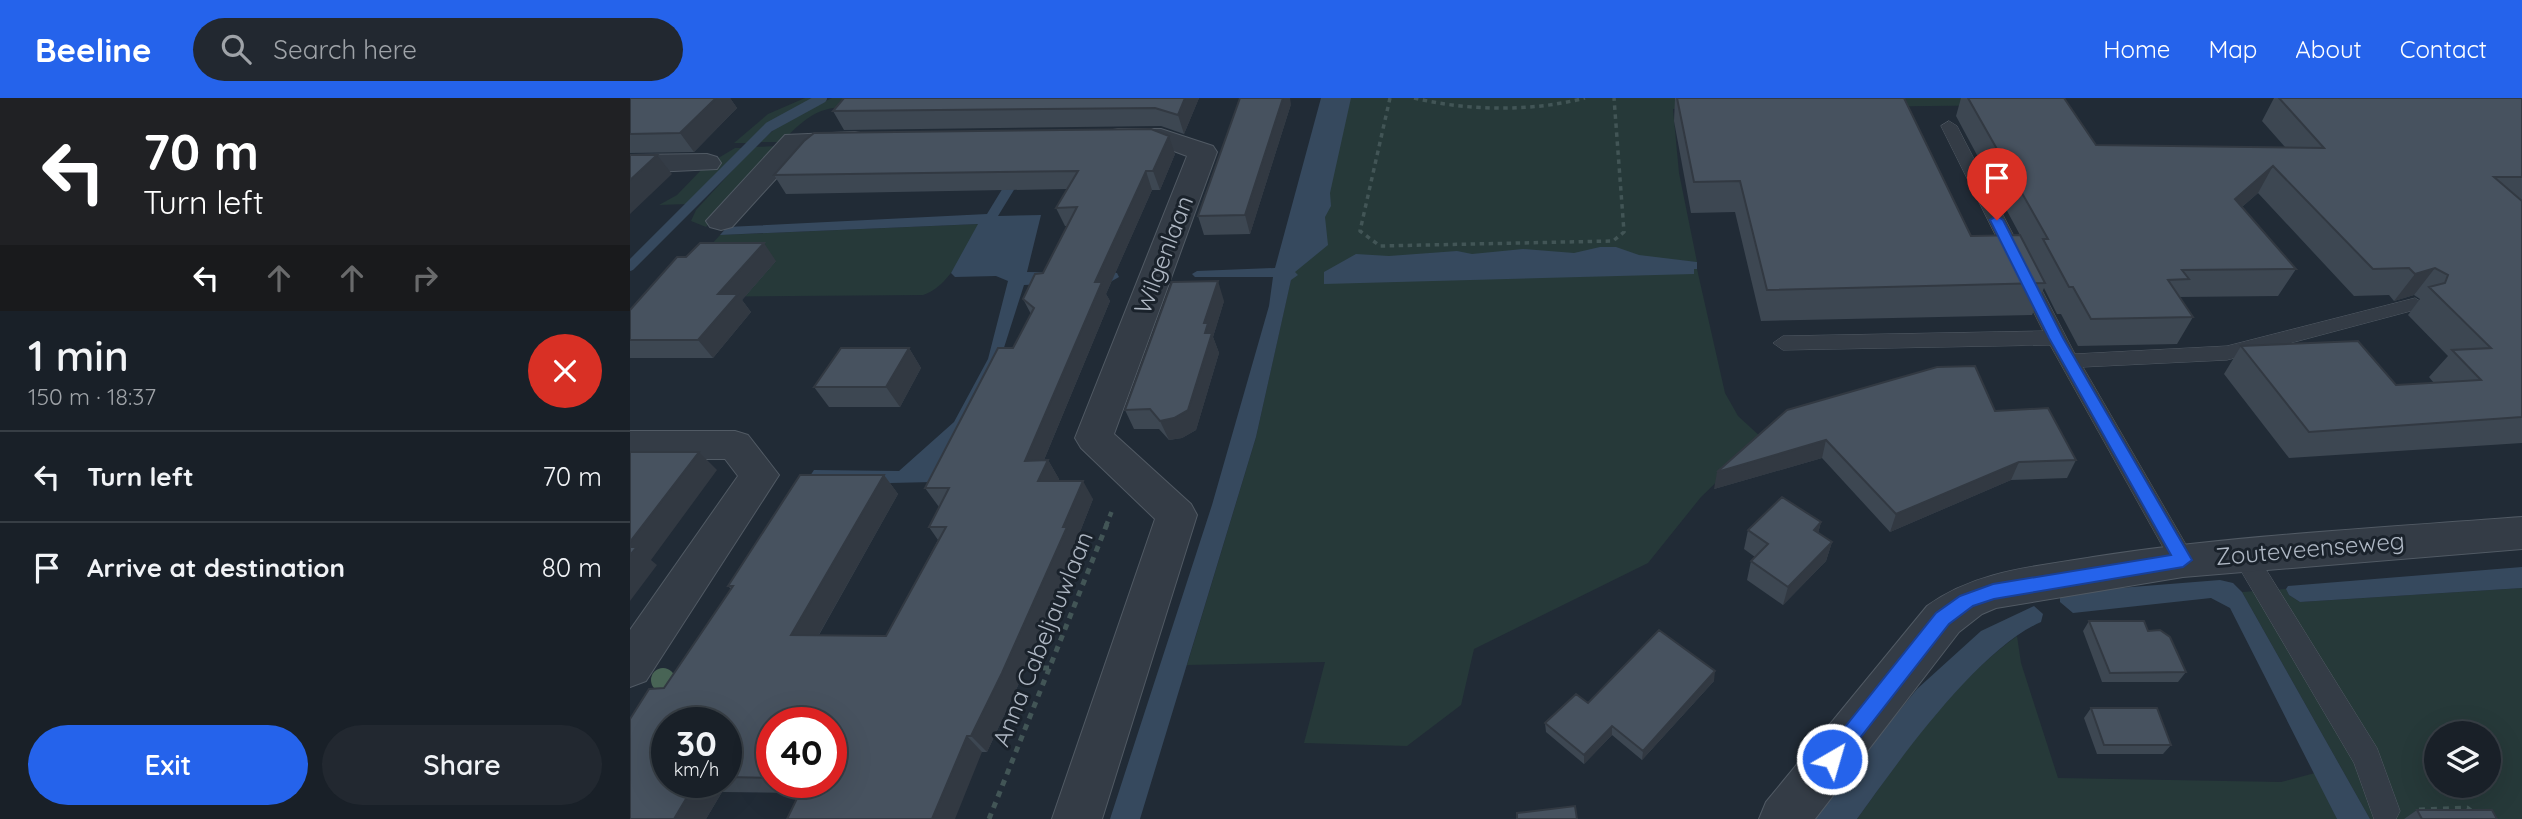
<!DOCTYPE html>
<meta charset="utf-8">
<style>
body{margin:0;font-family:Quicksand,sans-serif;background:#222830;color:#f1f3f6;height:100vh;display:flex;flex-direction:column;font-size:26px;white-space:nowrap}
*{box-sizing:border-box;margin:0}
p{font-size:23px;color:#9fa3a8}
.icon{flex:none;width:38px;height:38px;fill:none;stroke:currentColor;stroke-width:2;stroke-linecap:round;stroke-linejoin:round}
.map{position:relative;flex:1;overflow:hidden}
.drawer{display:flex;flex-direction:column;background:#192028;width:630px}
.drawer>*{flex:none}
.banner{background:#202124;color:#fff;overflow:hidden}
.tools{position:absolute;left:1794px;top:623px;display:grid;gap:14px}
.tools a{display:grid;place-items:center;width:77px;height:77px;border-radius:50%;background:#192028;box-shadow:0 7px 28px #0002,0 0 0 2px #373e45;font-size:35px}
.speed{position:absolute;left:21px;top:609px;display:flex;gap:14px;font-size:35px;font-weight:700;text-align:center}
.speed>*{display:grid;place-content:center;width:91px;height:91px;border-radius:50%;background:#192028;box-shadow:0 7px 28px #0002,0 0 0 2px #373e45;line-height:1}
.speed small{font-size:18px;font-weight:400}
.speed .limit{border:10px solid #d22;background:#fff;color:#111}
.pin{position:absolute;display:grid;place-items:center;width:60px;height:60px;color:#fff;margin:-72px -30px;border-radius:50% 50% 50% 0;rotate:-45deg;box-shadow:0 0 7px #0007}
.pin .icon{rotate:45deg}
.me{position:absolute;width:77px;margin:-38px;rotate:38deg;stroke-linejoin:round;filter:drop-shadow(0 0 5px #0008)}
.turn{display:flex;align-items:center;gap:24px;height:147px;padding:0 28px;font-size:32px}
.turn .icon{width:91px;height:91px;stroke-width:2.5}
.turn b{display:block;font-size:49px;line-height:60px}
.lanes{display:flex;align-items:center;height:66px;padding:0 28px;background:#0003;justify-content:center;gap:35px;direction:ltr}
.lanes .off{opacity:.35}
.round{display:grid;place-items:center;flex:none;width:74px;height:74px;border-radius:37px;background:#222830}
.head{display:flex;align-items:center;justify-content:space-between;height:119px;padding:0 28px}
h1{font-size:42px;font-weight:600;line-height:52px}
.primary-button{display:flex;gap:14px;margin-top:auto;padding:14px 28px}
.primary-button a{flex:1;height:80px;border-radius:42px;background:#2563eb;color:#fff;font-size:28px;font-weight:600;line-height:80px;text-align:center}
.primary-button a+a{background:#222830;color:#f1f3f6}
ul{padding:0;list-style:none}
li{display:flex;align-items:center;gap:21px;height:91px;padding:0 28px;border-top:2px solid #373e45}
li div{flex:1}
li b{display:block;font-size:26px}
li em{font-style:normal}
header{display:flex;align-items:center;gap:42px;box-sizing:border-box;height:98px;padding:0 35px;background:#2563eb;color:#fff}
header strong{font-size:33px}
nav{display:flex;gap:38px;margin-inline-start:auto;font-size:24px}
.search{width:490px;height:63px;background:#222830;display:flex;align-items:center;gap:18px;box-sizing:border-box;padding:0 24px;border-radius:38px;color:#9fa3a8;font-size:26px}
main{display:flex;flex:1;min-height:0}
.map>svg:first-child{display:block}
.green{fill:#263939;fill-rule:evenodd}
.water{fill:#36495e}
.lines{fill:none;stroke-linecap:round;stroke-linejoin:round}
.stream{stroke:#36495e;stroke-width:10}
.service-casing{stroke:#515a64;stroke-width:1}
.minor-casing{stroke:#515a64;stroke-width:2}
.tertiary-casing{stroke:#515a64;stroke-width:2}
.path-far2{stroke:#425556;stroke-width:3.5;stroke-dasharray:4.5 4.5;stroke-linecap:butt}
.path-far1{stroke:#425556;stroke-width:4.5;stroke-dasharray:5 5;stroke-linecap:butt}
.path{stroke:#425556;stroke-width:5;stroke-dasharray:6 6;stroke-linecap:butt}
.service{fill:#343c46;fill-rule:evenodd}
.minor{fill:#343c46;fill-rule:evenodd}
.tertiary{fill:#343c46;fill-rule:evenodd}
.tree{fill:#486455}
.wall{fill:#3d4752;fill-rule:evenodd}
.shaded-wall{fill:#323942}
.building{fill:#47525f;stroke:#323942;stroke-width:2}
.route{fill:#2563eb;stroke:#184099;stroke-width:2}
.labels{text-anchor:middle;stroke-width:6;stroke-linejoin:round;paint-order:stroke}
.street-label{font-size:24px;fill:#aeb7c3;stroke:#1a222b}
</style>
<header>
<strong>Beeline</strong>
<div class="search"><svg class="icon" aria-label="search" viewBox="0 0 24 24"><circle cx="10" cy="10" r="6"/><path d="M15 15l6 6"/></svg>Search here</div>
<nav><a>Home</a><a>Map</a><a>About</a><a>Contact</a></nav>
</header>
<main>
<section class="drawer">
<div class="banner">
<div class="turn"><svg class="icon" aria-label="left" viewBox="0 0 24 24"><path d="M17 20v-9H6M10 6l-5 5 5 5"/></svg><div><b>70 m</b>Turn left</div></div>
<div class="lanes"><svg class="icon" aria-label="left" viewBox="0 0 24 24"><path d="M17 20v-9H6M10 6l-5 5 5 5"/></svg><svg class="icon off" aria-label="ahead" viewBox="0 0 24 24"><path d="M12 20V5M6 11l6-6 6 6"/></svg><svg class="icon off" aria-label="ahead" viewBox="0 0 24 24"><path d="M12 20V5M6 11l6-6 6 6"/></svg><svg class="icon off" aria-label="right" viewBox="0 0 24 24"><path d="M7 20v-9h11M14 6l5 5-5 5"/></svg></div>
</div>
<div class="head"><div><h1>1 min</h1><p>150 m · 18:37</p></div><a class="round" style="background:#d93025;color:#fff"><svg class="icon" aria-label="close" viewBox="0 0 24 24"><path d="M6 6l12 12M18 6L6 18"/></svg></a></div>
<ul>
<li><svg class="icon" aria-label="left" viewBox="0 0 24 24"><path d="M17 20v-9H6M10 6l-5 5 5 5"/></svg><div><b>Turn left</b></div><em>70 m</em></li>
<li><svg class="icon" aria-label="arrive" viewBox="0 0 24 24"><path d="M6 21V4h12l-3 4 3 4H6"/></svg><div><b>Arrive at destination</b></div><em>80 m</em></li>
</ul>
<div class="primary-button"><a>Exit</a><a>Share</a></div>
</section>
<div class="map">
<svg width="1892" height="721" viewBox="0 0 1892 721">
<rect width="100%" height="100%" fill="#212b36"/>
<path class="green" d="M 175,0 L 186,0 L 146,20 L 120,45 L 104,45 L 138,16 Z
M 202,0 L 224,0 L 215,9 C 186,9 171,24 152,44 L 130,44 L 154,23 Z
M 712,0 L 1405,0 L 1390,7 L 1043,11 L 1049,75 L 1067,164 L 1036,161 L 1064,176 L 1064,171 L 1067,171 L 1095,295 L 1108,318 L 1132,340 L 1071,399 L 1018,465 L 844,551 L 831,607 L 777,648 L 674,645 L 695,564 L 557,567 L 626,339 L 661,181 Z
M 147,48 L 76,129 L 61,123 L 66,112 L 124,49 Z
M 105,50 L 116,50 L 58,106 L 29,107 L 47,97 L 75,68 Z
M 349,126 C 334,151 322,187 293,197 L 48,199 L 71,158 L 90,137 Z
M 1892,490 L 1892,721 L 1740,721 L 1612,494 L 1656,491 L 1659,497 L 1670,504 ZM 1806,635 L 1858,635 L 1858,688 L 1806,688 Z
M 1387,538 L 1391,565 L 1428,680 L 1651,684 L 1685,675 L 1707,721 L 1227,721 C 1273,657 1322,585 1387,538 Z"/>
<path class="water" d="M 691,0 L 721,0 L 700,95 L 701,108 L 695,119 L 698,147 L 665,174 L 668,177 L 661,182 L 626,339 L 510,721 L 480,721 L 582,407 L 639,208 L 643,179 L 565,179 L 562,176 L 567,173 L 645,170 Z
M 406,56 L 368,118 L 411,117 L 397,174 L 487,175 L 489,179 L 482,183 L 394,187 L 371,259 L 303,384 L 174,387 L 184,372 L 269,373 L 324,324 L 358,261 L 378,183 L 366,178 L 325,179 L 321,175 L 348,126 L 90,137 L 97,129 L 357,116 L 393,57 Z
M 970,149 L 986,149 L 1009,157 L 1067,164 L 1067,171 L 1064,171 L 1064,176 L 694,186 L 694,174 L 726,156 L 759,158 L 827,153 L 842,156 L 893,151 L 944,155 Z
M 1892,469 L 1892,490 L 1670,504 L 1659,497 L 1656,491 L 1658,488 Z
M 1590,482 L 1603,485 L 1612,494 L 1740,721 L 1707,721 L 1600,510 L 1581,500 L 1443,515 L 1430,504 L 1430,499 L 1439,494 Z
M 1404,508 L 1413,516 L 1411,524 C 1347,552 1268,664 1227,721 L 1181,721 L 1287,591 L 1351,533 Z"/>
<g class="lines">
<path class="stream" d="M 0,168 L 139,29 L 192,0"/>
<defs>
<path id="service" d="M 1319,23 L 1327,28 L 1445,256 L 1597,248 L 1785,200 L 1795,206 L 1792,210 L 1597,262 L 1453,269 L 1565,462 L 1562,469 L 1553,472 L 1544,469 L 1420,247 L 1153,252 L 1143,245 L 1153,238 L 1413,233 L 1311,28 Z
M 1613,446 L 1622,449 L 1747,650 L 1770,713 L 1766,721 L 1744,721 L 1724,665 L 1601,456 L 1604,449 Z"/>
<path id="minor" d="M 488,31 L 531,31 L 583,48 L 587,54 L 484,336 L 561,406 L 567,417 L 472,721 L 422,721 L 525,421 L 451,350 L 445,340 L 557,58 L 528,47 L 478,45 L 474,39 L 478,33 Z
M 225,34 L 235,36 L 239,42 L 235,48 L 173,51 L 102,129 L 91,132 L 80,129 L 76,123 L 155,37 Z
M 77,56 L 87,59 L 91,65 L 87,71 L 0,75 L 0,57 Z
M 0,333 L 105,333 L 118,337 L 149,377 L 16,583 L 0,589 L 0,532 L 108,378 L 95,361 L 0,361 Z"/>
<path id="tertiary" d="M 1892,419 L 1892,451 L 1553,479 L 1366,510 L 1352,516 L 1329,534 L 1185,721 L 1129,721 L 1136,704 L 1297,508 C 1347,472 1405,469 1463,459 C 1605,437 1749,430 1892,419 Z"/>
</defs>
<use href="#service" class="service-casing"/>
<use href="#minor" class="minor-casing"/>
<use href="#tertiary" class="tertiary-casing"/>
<path class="path-far2" d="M 760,0 L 730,133 L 750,148 L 983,143 L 994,134 L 984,0
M 784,0 C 838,13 901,14 955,0"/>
<path class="path-far1" d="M 476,428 L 483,410"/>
<path class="path" d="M 389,570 L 420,570
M 1789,712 L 1837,710 L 1851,721
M 359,721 L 477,426"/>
<use href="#service" class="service"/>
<use href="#minor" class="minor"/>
<use href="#tertiary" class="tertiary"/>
</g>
<circle class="tree" cx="33" cy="582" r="12"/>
<path class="wall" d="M 0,0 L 100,0 L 107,10 L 64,54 L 0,55 Z
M 569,0 L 554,36 L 531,28 L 214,32 L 203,13 Z
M 1045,0 L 1274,0 L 1341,138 L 1390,137 L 1326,18 L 1331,0 L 1434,0 L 1466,47 L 1655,49 L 1632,23 L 1644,0 L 1892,0 L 1892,345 L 1659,360 L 1594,276 L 1611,248 L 1766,287 L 1804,285 L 1799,279 L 1818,258 L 1778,217 L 1790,201 L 1784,197 L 1764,203 L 1759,197 L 1724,198 L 1628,95 L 1612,109 L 1666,171 L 1648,198 L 1549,199 L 1563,219 L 1547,246 L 1448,248 L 1431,216 L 1427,216 L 1414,190 L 1402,217 L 1131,223 L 1105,114 L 1061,115 L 1044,23 Z
M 661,6 L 620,136 L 574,137 L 568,118 Z
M 545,56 L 530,92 L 522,92 L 476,196 L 480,203 L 414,362 L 418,362 L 429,381 L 428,383 L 463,401 L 446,444 L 448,447 L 386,592 L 357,654 L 352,654 L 170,695 L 92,694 L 76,721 L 0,721 L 34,590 L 101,491 L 98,488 L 254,377 L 268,396 L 189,537 L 256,538 L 308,442 L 299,429 L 309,409 L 295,390 L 383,250 L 401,216 L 393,201 L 413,175 L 437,128 L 435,128 L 426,110 L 437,91 L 156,96 L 144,77 ZM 96,625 L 96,684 L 37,684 ZM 142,625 L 201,684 L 142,684 Z
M 146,163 L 112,202 L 121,214 L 83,260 L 0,260 L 0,212 Z
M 594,203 L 583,239 L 589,255 L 566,332 L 552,340 L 539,342 L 529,331 L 504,331 L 495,312 Z
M 279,250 L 291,270 L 270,309 L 199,309 L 184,289 Z
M 1157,312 L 1365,313 L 1446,362 L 1437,380 L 1381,382 L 1260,434 L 1192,360 L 1084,391 Z
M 1191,424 L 1188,435 L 1202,444 L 1196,463 L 1153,507 L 1117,482 L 1121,463 L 1125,459 L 1114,451 L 1118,432 Z
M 1459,523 L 1518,533 L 1556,574 L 1548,584 L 1472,584 L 1453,533 Z
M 1084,583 L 1012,662 L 982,637 L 954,666 L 916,634 L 915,625 L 958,605 Z
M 1461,610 L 1541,647 L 1533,656 L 1467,656 L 1454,620 Z
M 1787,712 L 1867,721 L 1774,721 Z"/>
<path class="shaded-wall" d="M 86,0 L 100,0 L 107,10 L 64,54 L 50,35 Z
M 555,0 L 569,0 L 554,36 L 548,17 Z
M 652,0 L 660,0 L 661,6 L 620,136 L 615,117 Z
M 539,38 L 545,56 L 530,92 L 523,73 Z
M 27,57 L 42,76 L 0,116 L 0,82 Z
M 1643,68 L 1628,95 L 1591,127 L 1605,101 Z
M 516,73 L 522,92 L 476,196 L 480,203 L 406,381 L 395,363 L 465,184 Z
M 134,145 L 146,163 L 112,202 L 121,214 L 83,260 L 68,242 L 88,196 Z
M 1805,170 L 1784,197 L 1764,203 L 1785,176 Z
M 588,183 L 594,203 L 583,239 L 589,255 L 566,332 L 552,340 L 539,342 L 530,323 L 575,235 L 574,225 Z
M 279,250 L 291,270 L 270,309 L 256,289 Z
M 1196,342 L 1192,360 L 1084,391 L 1087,374 Z
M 69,354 L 87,372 L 21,462 L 27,467 L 0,503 L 0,444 Z
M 418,362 L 429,381 L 419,402 L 408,383 Z
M 1389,364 L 1381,382 L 1260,434 L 1266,416 Z
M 254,377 L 268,396 L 179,554 L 161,537 Z
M 453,383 L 463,401 L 446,444 L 448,447 L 386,592 L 357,654 L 341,638 Z
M 1191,424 L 1186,443 L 1184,432 Z
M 1202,444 L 1196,463 L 1153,507 L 1158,489 Z
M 1085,573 L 1084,583 L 1012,662 L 1013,653 Z
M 982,628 L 982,637 L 954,666 L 954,657 Z
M 337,638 L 352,654 L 325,721 L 302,721 Z
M 66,684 L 78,684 L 92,694 L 76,721 L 44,721 Z"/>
<path class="building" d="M 0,0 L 86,0 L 50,35 L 0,36 Z
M 214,0 L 555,0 L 548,17 L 525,10 L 203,13 Z
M 610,0 L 653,0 L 615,117 L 568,118 Z
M 1047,0 L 1274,0 L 1341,138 L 1390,137 L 1415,185 L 1137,192 L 1110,83 L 1064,84 Z
M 1338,0 L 1434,0 L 1466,47 L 1694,50 L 1649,0 L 1892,0 L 1892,79 L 1864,79 L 1892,103 L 1892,319 L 1679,334 L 1611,248 L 1728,243 L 1766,287 L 1851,282 L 1822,252 L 1861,250 L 1799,189 L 1815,185 L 1818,177 L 1805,170 L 1785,176 L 1779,170 L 1743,171 L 1643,68 L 1605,101 L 1666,171 L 1552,172 L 1559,181 L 1538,182 L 1563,219 L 1461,221 L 1443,189 L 1439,189 L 1413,141 L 1418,141 Z
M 521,31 L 539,38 L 523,73 L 516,73 L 465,184 L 472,184 L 395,363 L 418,362 L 408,383 L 453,383 L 433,429 L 437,429 L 372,575 L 341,638 L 337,638 L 302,721 L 157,721 L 175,684 L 201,684 L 201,625 L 142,625 L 142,680 L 96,679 L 96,625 L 37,625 L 37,684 L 66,684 L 44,721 L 0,721 L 0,621 L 19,591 L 34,590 L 103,488 L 98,488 L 170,377 L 254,377 L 161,537 L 256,538 L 316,429 L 299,429 L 319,390 L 295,390 L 368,250 L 383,250 L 404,210 L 393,201 L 405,176 L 413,175 L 447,109 L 426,110 L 448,73 L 144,77 L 174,43 L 184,35 Z
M 0,57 L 27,57 L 0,82 Z
M 70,145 L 134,145 L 88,196 L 108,196 L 68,242 L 0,242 L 0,212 L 47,159 L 56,159 Z
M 588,183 L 574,225 L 578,225 L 575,235 L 582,235 L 558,312 L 544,320 L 530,323 L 520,311 L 495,312 L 542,184 Z
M 211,250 L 279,250 L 256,289 L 184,289 Z
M 1345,268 L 1365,313 L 1418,310 L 1446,362 L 1389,364 L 1266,416 L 1196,342 L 1087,374 L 1157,312 L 1307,269 Z
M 0,354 L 69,354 L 0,444 Z
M 1152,399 L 1191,424 L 1184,432 L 1202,444 L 1158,489 L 1121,463 L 1138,446 L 1118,432 Z
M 0,449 L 7,449 L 0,457 Z
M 1459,523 L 1514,523 L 1518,533 L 1530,532 L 1540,539 L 1556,574 L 1480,575 Z
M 1029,532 L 1085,573 L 1013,653 L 982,628 L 954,657 L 915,625 L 946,596 L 958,605 Z
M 1461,610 L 1527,610 L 1541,647 L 1474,647 Z
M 945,708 L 947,721 L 887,721 L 887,715 Z
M 1787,712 L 1862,712 L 1867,721 L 1792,721 Z"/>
<path class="route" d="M 1367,118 L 1373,122 L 1433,240 L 1562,462 L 1553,469 L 1364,501 L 1343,508 L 1319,526 L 1209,667 L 1202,670 L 1195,667 L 1192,661 L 1195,654 L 1306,515 L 1330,498 L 1363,486 L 1541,457 L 1419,240 L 1360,122 Z"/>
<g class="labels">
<g class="street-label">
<text transform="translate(534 157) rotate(-69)" y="8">Wilgenlaan</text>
<text transform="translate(1680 451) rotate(-5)" y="8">Zouteveenseweg</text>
<text transform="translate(413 541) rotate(-68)" y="8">Anna Cabeljauwlaan</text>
</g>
</g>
</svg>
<div class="tools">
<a><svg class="icon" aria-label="layers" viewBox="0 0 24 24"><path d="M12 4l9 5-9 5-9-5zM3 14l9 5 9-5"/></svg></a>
</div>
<div class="speed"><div>30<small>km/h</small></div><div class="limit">40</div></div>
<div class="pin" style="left:1367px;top:122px;background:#d93025"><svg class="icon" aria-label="arrive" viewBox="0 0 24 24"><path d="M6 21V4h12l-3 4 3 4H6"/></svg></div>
<svg class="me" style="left:1202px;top:661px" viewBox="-20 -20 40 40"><circle r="17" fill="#2563eb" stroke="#fff" stroke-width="3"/><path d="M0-11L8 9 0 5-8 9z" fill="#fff"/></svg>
</div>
</main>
